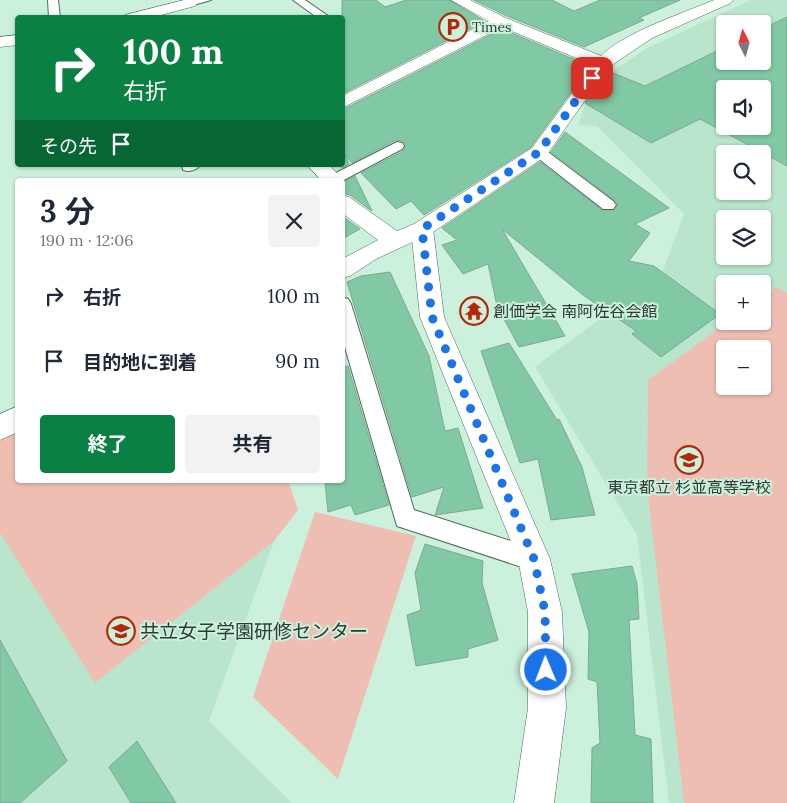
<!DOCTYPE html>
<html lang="ja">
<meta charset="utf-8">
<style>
body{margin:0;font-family:Lora,"Noto Sans JP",serif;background:#f2f2f3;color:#1f2937;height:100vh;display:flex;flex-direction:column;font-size:19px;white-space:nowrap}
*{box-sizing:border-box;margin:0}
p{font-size:16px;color:#747a83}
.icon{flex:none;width:28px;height:28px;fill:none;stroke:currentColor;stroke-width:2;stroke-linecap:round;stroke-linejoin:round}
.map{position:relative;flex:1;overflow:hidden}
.sheet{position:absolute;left:15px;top:178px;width:330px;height:305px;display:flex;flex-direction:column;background:#fff;border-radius:5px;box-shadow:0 1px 4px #0004}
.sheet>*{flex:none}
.hud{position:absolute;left:15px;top:15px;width:330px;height:152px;border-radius:5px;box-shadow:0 1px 4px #0004;background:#0b8043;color:#fff;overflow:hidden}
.needle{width:32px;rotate:354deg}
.buttons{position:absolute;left:716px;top:15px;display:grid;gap:10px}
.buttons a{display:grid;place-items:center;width:55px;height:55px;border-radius:5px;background:#fff;box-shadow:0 1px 4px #0004;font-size:25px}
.pin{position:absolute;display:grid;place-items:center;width:42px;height:42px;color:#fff;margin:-21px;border-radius:10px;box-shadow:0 2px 8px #0006}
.me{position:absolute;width:55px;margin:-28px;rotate:359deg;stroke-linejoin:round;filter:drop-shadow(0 0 4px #0008)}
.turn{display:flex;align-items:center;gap:18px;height:105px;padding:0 25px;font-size:22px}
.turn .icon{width:65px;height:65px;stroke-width:2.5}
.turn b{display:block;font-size:35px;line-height:42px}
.then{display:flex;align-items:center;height:48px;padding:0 25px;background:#0003;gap:10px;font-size:19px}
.round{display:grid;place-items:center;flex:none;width:52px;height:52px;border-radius:5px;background:#f2f2f3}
.head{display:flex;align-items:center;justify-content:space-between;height:85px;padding:0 25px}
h1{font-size:30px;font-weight:700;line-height:38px}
.cta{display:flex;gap:10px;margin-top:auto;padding:10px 25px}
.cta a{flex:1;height:58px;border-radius:5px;background:#0b8043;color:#fff;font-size:20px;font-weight:700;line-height:58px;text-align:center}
.cta a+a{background:#f2f2f3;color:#1f2937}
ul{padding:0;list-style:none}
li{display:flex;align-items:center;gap:15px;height:65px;padding:0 25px}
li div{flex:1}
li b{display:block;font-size:19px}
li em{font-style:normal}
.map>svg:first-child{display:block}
.built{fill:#b9e5cd;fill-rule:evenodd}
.green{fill:#efbeb3;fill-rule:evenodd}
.building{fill:#80c9a4;stroke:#82a693;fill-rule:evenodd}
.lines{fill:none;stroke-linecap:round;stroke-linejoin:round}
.service-casing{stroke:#496b59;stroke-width:2}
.minor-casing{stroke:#496b59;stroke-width:1}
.tertiary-casing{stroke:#496b59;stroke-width:1}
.service{fill:#fff;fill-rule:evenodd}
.minor{fill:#fff;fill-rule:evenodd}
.tertiary{fill:#fff;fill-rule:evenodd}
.route{stroke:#1a73e8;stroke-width:9;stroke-dasharray:0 16.2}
.labels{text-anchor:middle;stroke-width:4;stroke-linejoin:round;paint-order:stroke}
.far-poi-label{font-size:14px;fill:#2d3c34;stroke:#cbf1dc;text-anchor:start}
.poi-label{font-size:16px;fill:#2d3c34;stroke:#cbf1dc;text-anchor:start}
.near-poi-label{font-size:19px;fill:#2d3c34;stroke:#cbf1dc;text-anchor:start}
</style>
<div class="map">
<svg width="787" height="803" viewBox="0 0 787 803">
<rect width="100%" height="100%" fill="#cbf1dc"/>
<path class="built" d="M 751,0 L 787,0 L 787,803 L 669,803 L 637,535 L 535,367 L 662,273 L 684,214 L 597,126 L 578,125 L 584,108 L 615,70 L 647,48 ZM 725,24 L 762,24 L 762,61 L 725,61 ZM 725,89 L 762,89 L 762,126 L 725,126 ZM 725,154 L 762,154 L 762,191 L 725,191 ZM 725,219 L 762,219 L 762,256 L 725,256 ZM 725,284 L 762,284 L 762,321 L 725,321 ZM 725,349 L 762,349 L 762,386 L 725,386 Z
M 0,440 L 18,480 L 288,480 L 298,510 L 274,541 L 209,721 L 292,803 L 0,803 Z"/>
<path class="green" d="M 777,287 L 787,293 L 787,803 L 684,803 L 647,488 L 648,380 L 729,321 L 762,321 L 763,297 ZM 725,349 L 762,349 L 762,386 L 725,386 Z
M 17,429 L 18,480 L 288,480 L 298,510 L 274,541 L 95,683 L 0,533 L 0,440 Z
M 315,512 L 416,536 L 338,779 L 253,697 Z"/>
<path class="building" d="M 342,0 L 376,0 L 385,7 L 406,0 L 449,0 L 485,21 L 342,94 Z
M 474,0 L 552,0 L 574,11 L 600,0 L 680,0 L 639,18 L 644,20 L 584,47 L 507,16 Z
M 787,17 L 787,166 L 700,119 L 651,143 L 585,103 L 608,71 L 645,86 L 725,47 L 725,61 L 762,61 L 762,29 ZM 725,89 L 762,89 L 762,126 L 725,126 Z
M 502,29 L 590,66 L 531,147 L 424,215 L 411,201 L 396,209 L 361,173 L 403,151 L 406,145 L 402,141 L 396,140 L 352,163 L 345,155 L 349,164 L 342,168 L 342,110 Z
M 565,132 L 669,208 L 635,224 L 650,233 L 629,261 L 654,266 L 720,314 L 661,357 L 632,334 L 636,331 L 583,295 L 502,229 L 565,336 L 519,347 L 497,306 L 488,264 L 463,274 L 442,245 L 457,240 L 442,228 L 540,162 L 602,210 L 614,210 L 618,205 L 614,200 L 551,152 Z
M 355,176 L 372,211 L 350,195 L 342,193 L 342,183 Z
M 342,216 L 360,229 L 342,239 Z
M 390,272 L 429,356 L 445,431 L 458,428 L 483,508 L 435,515 L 444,487 L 412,497 L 347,282 L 361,276 Z
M 509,343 L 557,420 L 559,419 L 582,467 L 595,515 L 551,520 L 538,459 L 520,463 L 481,351 Z
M 348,366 L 389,505 L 355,515 L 351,505 L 328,512 L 325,482 L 342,480 L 342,368 Z
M 425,544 L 483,561 L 482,583 L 498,640 L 468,649 L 468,657 L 416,666 L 407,615 L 421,610 L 415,573 Z
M 632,566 L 637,584 L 639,619 L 629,620 L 635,735 L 651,739 L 653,803 L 591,803 L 592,748 L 600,743 L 597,682 L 588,679 L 589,632 L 572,574 Z
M 0,640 L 67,761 L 20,803 L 0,803 Z
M 137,741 L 176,803 L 131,803 L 109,767 Z"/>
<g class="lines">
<defs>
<path id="service" d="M 48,0 L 58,0 L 60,18 L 49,18 Z
M 189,0 L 211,0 L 190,6 L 185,3 Z
M 293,0 L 305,0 L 331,18 L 318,18 Z
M 397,142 L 402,143 L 404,146 L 402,149 L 342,181 L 326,180 L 328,177 Z
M 539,148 L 544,149 L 613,201 L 616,205 L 613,209 L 603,209 L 534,155 L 532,152 L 534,149 Z
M 182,165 L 200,165 C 196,171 189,172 183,170 Z
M 342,297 L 348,299 L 351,304 L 414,510 L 542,551 L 546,559 L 542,567 L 534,571 L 397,526 L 342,337 Z"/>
<path id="minor" d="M 184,0 L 195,0 L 197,3 L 195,6 L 150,18 L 123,18 L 125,15 Z
M 451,0 L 470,0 L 506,18 L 609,59 L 611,63 L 546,156 L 430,234 L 376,259 L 350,276 L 342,278 L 342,259 L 378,240 L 342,213 L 342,195 L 349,197 L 397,231 L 414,224 L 532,148 L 593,65 L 502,27 L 342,108 L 342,96 L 489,21 Z
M 18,35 L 18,45 L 0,47 L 0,37 Z
M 307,165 L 329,165 L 343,180 L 321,180 Z
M 18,406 L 18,432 L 0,440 L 0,414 Z"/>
<path id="tertiary" d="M 714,0 L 733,0 L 731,3 L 652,38 L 609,67 L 597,67 L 595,63 C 614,35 682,14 714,0 Z
M 422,222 L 430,224 L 433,229 L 444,317 L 550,559 L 562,612 L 566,708 L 554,803 L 514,803 L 528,708 L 528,612 L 518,559 L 420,317 L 411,229 L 414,224 Z"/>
</defs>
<use href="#service" class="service-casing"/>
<use href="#minor" class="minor-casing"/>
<use href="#tertiary" class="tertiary-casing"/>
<use href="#service" class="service"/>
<use href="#minor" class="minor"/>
<use href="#tertiary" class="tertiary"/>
</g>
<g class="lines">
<path class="route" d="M 546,670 L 545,612 L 534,559 L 432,317 L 422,229 L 539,152 L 592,78"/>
</g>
<defs>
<symbol id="parking-ring" viewBox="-11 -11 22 22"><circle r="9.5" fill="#cbf1dc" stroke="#b42809" stroke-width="1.5"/><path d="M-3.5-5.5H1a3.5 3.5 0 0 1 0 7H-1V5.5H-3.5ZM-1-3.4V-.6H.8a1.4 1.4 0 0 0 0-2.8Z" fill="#b42809"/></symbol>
<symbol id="temple-ring" viewBox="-11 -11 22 22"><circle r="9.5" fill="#cbf1dc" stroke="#b42809" stroke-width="1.5"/><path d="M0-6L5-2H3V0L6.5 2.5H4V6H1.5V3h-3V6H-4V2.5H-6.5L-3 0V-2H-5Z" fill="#b42809"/></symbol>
<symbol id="school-ring" viewBox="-11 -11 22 22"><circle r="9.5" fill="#cbf1dc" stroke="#b42809" stroke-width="1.5"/><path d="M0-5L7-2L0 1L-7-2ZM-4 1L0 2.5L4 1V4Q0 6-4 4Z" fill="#b42809"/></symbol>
</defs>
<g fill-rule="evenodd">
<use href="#parking-ring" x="437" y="11" width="32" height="32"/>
<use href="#temple-ring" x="458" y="295" width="32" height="32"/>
<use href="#school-ring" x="673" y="444" width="32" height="32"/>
<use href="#school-ring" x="105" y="615" width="32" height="32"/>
</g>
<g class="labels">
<g class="far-poi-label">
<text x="472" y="32">Times</text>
</g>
<g class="poi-label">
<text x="493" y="317">創価学会 南阿佐谷会館</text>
<text x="689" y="493" text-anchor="middle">東京都立 杉並高等学校</text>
</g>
<g class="near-poi-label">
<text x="140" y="638">共立女子学園研修センター</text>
</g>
</g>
</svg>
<div class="buttons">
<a><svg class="needle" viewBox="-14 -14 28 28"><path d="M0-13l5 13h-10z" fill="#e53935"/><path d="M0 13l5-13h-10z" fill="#747a83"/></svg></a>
<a><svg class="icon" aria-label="sound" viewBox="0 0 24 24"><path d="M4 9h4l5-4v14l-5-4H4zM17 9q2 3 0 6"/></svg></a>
<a><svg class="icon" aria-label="search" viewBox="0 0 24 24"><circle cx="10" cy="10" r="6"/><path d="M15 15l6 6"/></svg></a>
<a><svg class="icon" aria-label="layers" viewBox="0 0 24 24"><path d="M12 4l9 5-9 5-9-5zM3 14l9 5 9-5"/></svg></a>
<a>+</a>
<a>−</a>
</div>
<div class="pin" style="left:592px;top:78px;background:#d93025"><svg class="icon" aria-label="arrive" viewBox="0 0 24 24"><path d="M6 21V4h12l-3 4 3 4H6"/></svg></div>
<svg class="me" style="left:546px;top:670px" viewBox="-20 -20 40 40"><circle r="17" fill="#1a73e8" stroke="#fff" stroke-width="3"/><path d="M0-11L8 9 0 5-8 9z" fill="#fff"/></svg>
<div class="hud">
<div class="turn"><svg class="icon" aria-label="right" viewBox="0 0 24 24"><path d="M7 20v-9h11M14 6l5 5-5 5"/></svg><div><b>100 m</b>右折</div></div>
<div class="then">その先<svg class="icon" aria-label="arrive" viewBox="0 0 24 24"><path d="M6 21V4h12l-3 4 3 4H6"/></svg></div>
</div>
<section class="sheet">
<div class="head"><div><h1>3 分</h1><p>190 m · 12:06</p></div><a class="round"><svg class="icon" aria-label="close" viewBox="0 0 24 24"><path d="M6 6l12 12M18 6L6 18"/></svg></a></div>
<ul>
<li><svg class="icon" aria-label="right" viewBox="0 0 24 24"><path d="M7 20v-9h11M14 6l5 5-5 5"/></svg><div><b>右折</b></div><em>100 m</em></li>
<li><svg class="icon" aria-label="arrive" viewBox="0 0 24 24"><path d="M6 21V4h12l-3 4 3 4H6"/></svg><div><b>目的地に到着</b></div><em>90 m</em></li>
</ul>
<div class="cta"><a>終了</a><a>共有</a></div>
</section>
</div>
